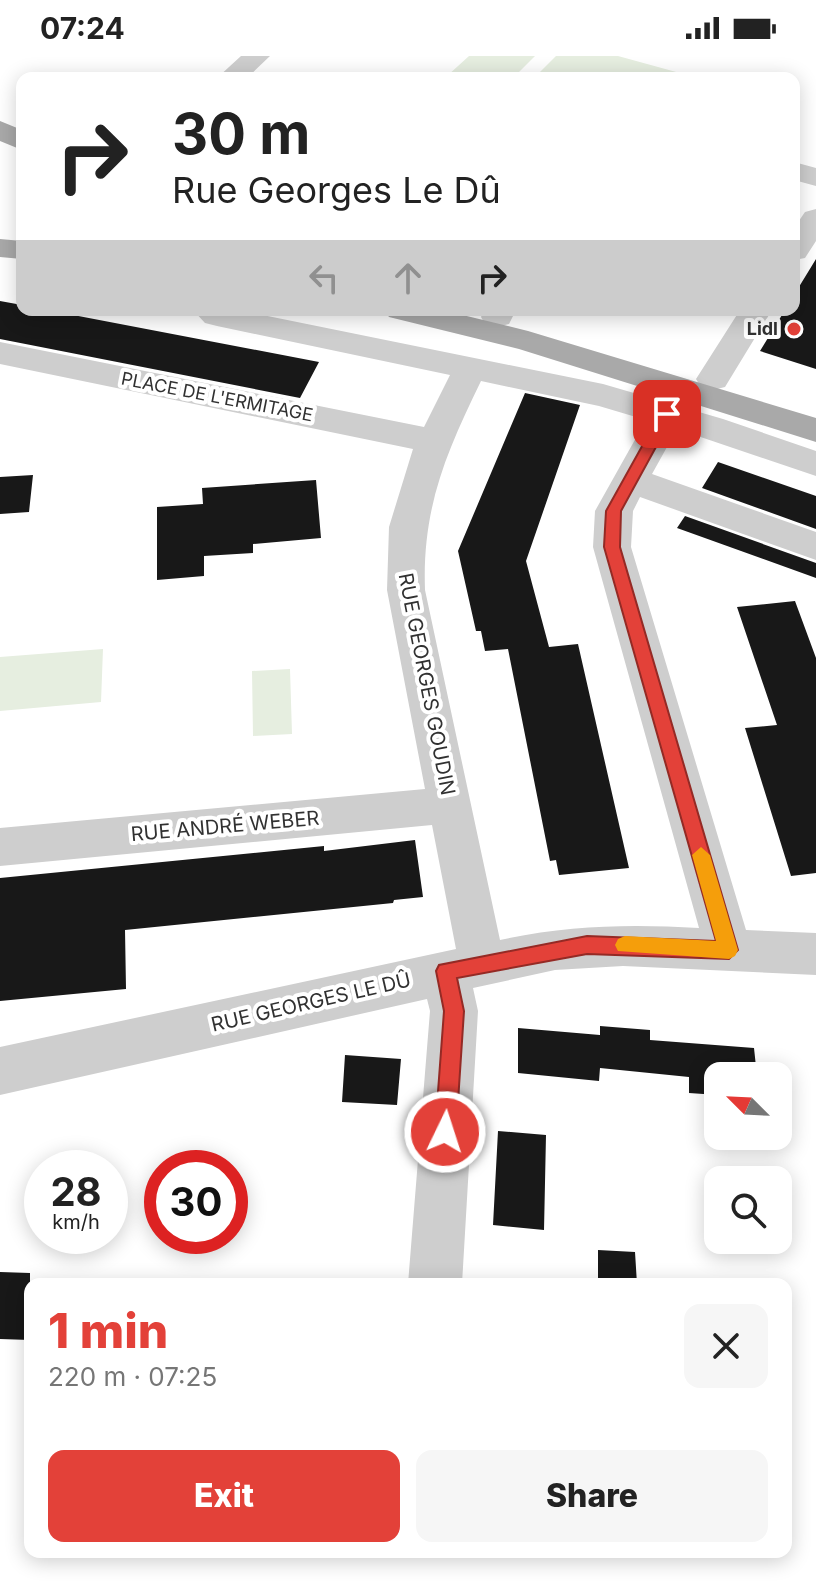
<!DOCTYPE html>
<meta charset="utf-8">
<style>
body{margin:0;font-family:Inter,sans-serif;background:#f6f6f6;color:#222;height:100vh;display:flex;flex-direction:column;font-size:30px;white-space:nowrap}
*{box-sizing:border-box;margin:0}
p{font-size:26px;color:#767676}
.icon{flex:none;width:44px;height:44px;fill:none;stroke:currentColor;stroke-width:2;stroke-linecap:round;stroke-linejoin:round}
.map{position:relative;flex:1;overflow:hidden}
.drawer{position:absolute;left:24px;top:1222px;width:768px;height:280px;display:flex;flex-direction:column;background:#fff;border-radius:16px;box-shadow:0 4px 20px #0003}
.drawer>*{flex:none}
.banner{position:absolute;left:16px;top:16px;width:784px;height:244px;border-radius:16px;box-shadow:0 4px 20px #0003;background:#fff;color:#222;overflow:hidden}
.needle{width:52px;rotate:294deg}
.buttons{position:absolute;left:704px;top:1006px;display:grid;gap:16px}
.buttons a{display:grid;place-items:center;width:88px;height:88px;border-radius:16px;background:#fff;box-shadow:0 4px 20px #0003;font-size:40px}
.speed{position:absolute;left:24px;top:1094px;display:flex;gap:16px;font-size:40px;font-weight:700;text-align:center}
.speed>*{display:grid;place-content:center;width:104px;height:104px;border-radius:50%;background:#fff;box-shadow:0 4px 20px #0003;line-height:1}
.speed small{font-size:20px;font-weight:400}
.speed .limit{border:12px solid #d22;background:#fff;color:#111}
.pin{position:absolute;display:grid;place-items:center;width:68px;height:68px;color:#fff;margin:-34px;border-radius:16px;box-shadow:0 4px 12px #0006}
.me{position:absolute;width:88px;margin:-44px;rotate:4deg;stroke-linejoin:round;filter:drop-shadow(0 0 6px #0008)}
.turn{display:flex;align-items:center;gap:28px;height:168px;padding:0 24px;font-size:36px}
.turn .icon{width:104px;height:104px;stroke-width:2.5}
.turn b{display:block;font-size:56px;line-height:68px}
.lanes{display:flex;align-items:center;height:76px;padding:0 24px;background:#0003;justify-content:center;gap:40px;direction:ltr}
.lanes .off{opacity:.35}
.round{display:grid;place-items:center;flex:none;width:84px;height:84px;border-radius:16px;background:#f6f6f6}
.summary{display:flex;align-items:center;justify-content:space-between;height:136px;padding:0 24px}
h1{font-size:48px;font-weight:800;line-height:60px;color:#e34139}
.button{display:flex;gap:16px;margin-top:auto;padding:16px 24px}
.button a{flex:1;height:92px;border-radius:16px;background:#e34139;color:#fff;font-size:32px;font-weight:800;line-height:92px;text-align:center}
.button a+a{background:#f6f6f6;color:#222}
.status{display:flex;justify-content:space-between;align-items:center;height:56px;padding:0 40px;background:#fff;direction:ltr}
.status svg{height:22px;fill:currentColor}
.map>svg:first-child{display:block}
.green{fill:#e6eee0}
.building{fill:#181818}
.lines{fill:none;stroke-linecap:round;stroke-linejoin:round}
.minor{fill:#cecece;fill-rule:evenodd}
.major{fill:#a9a9a9;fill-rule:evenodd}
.route{fill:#e34139;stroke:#942a25;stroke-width:2}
.slow{fill:#f59e0b}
.poi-dot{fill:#e34139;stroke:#fff;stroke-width:3}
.labels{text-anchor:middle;stroke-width:8;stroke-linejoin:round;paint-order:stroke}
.far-poi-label{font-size:18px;font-weight:bold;fill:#313131;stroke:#fff;text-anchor:end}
.far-street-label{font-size:18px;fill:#313131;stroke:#fff}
.street-label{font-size:20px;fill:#313131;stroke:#fff}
</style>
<div class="status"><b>07:24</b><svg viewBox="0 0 49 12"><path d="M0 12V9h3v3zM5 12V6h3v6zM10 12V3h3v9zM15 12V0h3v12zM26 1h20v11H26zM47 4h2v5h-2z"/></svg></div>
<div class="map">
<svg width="816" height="1526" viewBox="0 0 816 1526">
<rect width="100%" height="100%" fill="#fff"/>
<path class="green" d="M 469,0 L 535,0 L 513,22 L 447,20 Z
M 556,0 L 618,0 L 698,22 L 534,22 Z
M 103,593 L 101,646 L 0,655 L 0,601 Z
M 290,613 L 292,678 L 253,680 L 252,615 Z"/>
<path class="building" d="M 816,203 L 816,313 L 760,295 L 785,254 L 794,254 L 794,239 Z
M 0,245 L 22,249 L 22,254 L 47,254 L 319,306 L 300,342 L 0,283 Z
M 525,337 L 580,349 L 526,505 L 549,591 L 578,588 L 629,812 L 559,819 L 556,804 L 550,805 L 508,593 L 485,595 L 481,575 L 476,575 L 458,495 Z
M 718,406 L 816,440 L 816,473 L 702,432 Z
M 33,419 L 29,456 L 0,458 L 0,421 Z
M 316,424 L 321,482 L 253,488 L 253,497 L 204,500 L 204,520 L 157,524 L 157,451 L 203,448 L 202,432 Z
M 685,460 L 816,507 L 816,522 L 677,472 Z
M 795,545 L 816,602 L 816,817 L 791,820 L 745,672 L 777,669 L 737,551 Z
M 415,784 L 423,841 L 394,844 L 393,847 L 125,874 L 126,933 L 0,945 L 0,822 L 324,790 L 324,795 Z
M 600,970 L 650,974 L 650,984 L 754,992 L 757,1020 L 718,1020 L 718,1039 L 689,1037 L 689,1021 L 600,1012 L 599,1025 L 518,1017 L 518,972 L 600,979 Z
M 345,999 L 401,1003 L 397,1049 L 342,1046 Z
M 498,1075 L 546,1079 L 544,1174 L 493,1169 Z
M 598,1194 L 635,1196 L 637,1228 L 598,1228 Z
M 0,1216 L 30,1217 L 30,1284 L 0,1283 Z"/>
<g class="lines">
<path class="minor" d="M 241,0 L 270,0 L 247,22 L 217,22 Z
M 794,106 L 816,112 L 816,130 L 794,124 Z
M 816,153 L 816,185 L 805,202 L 794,204 L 794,172 L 805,156 Z
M 193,254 L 238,254 L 603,328 L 723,363 L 816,395 L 816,420 L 677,373 L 652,418 L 816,476 L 816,504 L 640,441 L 633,455 L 631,491 L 746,874 L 816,877 L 816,919 L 623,910 L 555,914 L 473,932 L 478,955 L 462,1228 L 408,1228 L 430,955 L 427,943 L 0,1039 L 0,991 L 456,893 L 432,769 L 0,810 L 0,772 L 425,733 L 387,534 L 389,471 L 413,393 L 0,308 L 0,286 L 424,371 L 450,319 L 217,270 L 205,267 ZM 481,325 L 599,350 L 646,364 L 595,455 L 593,491 L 699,872 C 631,868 568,869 500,884 L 425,534 C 422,452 446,397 481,325 Z
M 484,254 L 516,254 L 509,268 L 497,271 L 485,268 L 481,261 Z
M 740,254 L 772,254 L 725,331 L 713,334 L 701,331 L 696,323 Z"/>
<path class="major" d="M 0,65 L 22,74 L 22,94 L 0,85 Z
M 0,183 L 22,185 L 22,203 L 0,201 Z
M 384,254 L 442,254 L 528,275 L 816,362 L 816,386 L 519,293 L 389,261 Z"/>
</g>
<path class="route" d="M 667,353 L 674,358 L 621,455 L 620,491 L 738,894 L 729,903 L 587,898 L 457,922 L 464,955 L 456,1076 L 453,1084 L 445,1087 L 438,1084 L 435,1076 L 444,955 L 436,915 L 439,909 L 587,880 L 716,885 L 604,491 L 606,455 L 660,358 Z"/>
<path class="slow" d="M 701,791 L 710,799 L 738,894 L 735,900 L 729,903 L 618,895 L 615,889 L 618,883 L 625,880 L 716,885 L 692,799 Z"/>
<circle class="poi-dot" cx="794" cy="273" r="8"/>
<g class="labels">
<g class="far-poi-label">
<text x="778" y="279">Lidl</text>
</g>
<g class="far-street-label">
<text transform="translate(217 341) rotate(11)" y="6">PLACE DE L'ERMITAGE</text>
</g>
<g class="street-label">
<text transform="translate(427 628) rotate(79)" y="7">RUE GEORGES GOUDIN</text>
<text transform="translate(225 770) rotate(-5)" y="7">RUE ANDRÉ WEBER</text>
<text transform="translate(311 946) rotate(-13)" y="7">RUE GEORGES LE DÛ</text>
</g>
</g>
</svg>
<div class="buttons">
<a><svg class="needle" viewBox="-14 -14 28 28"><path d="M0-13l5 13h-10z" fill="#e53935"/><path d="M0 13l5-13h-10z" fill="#767676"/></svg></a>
<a><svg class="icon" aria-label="search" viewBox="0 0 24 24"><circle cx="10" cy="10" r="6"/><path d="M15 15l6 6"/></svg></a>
</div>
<div class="speed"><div>28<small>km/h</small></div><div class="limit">30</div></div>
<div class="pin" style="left:667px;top:358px;background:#d93025"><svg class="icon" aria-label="arrive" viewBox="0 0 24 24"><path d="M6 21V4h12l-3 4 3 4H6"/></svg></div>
<svg class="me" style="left:445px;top:1076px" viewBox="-20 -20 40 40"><circle r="17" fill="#e34139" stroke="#fff" stroke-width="3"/><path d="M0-11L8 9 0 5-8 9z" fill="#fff"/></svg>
<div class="banner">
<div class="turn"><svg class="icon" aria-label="right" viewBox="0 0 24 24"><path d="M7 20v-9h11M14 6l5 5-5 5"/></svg><div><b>30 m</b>Rue Georges Le Dû</div></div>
<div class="lanes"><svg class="icon off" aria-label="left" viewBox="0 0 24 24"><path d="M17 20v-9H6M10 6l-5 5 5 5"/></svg><svg class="icon off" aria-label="ahead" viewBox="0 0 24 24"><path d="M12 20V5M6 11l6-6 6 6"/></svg><svg class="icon" aria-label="right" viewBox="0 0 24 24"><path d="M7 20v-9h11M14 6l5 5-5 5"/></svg></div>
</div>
<section class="drawer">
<div class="summary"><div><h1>1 min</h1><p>220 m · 07:25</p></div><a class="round"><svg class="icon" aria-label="close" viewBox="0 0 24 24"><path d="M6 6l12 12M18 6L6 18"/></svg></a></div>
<div class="button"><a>Exit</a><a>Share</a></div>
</section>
</div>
